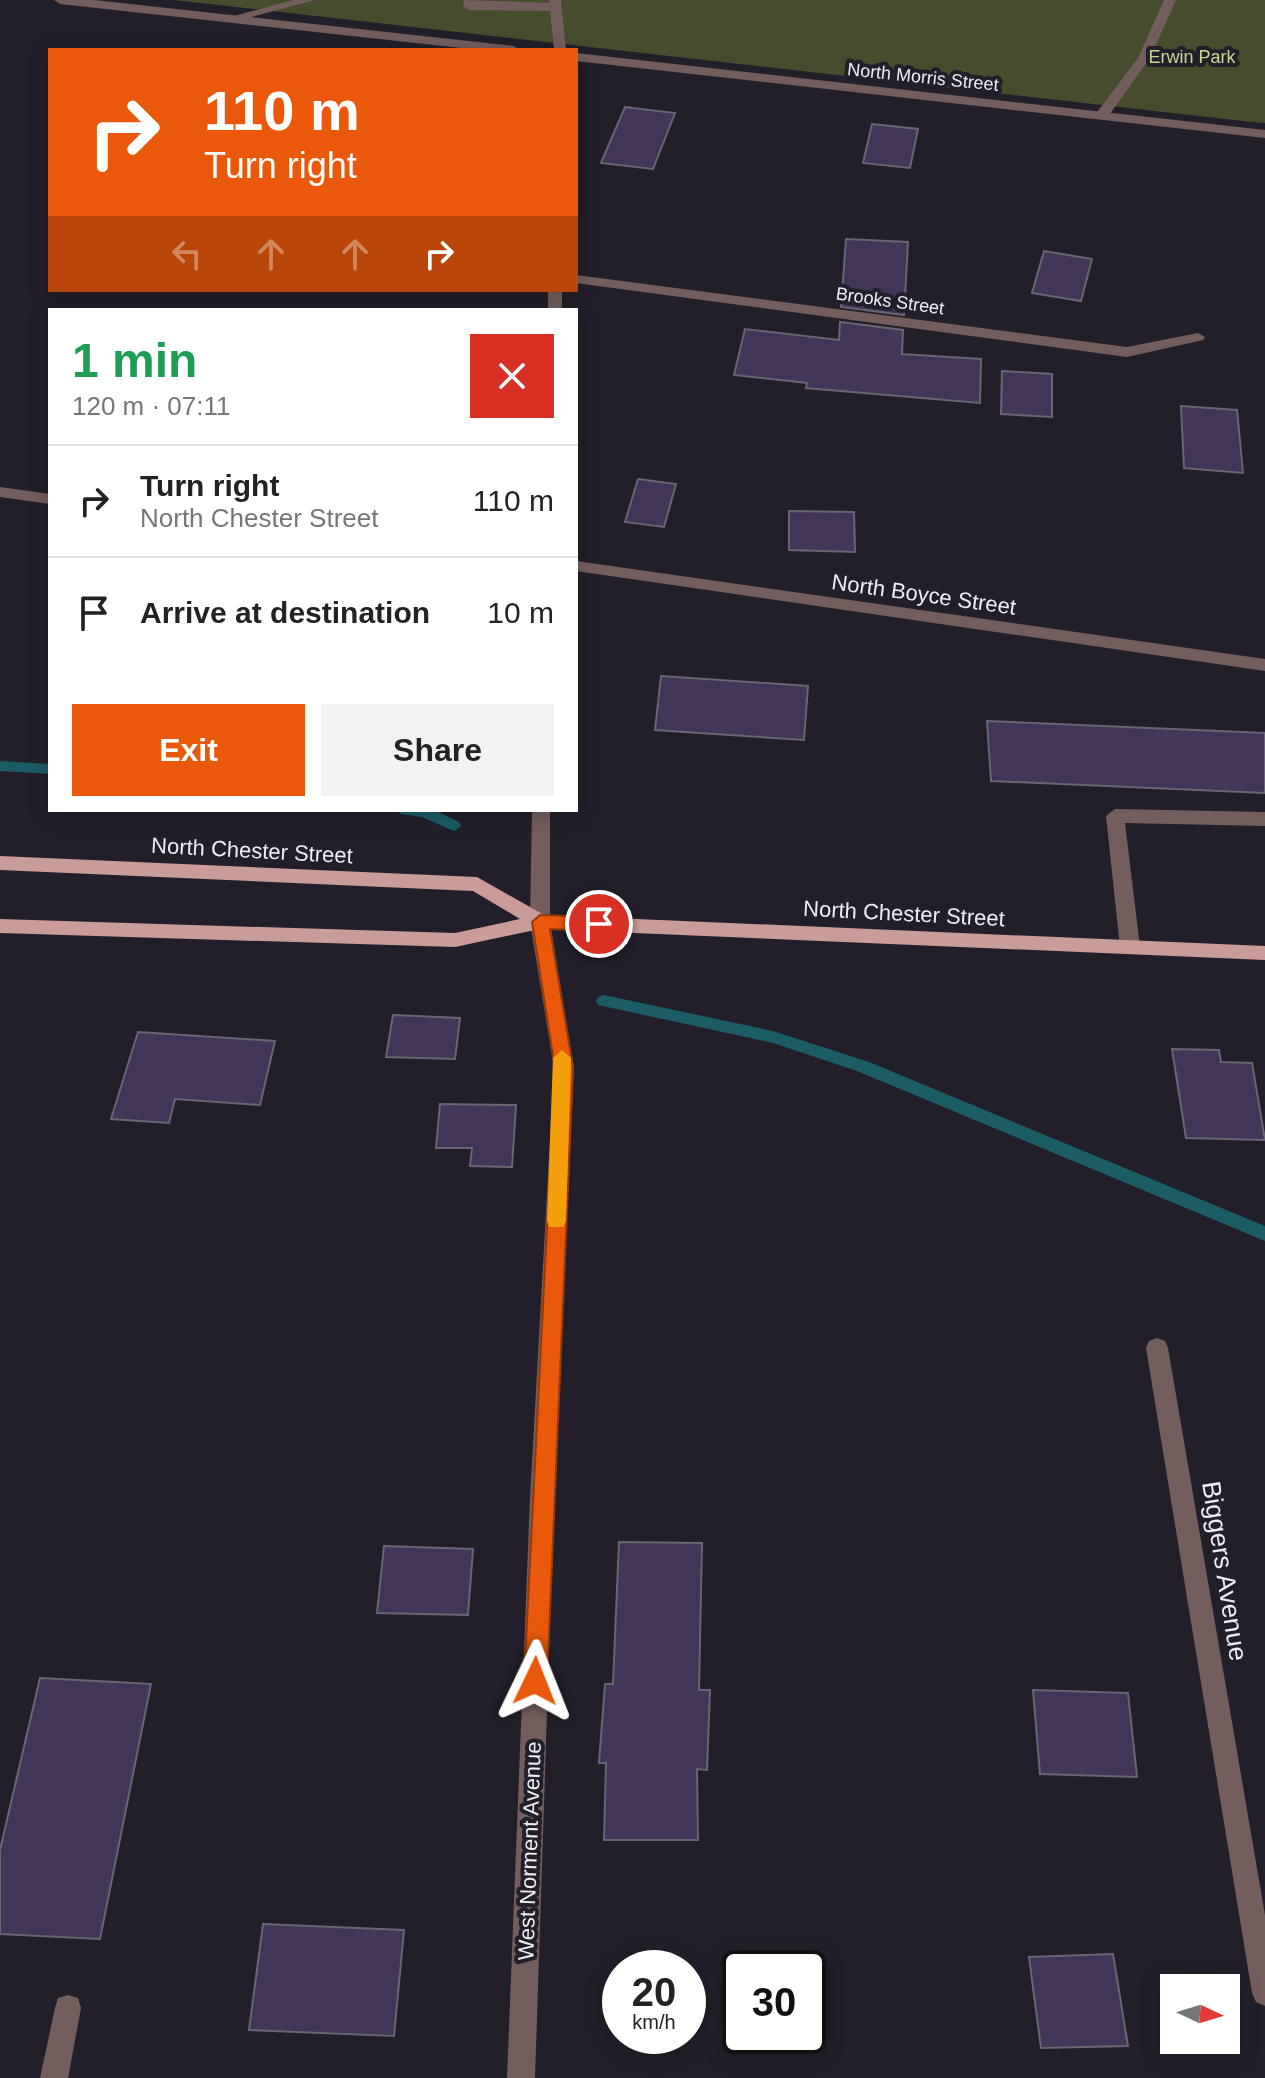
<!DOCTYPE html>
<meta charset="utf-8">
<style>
body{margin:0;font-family:Helvetica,sans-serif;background:#f2f2f2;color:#222;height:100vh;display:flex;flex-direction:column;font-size:30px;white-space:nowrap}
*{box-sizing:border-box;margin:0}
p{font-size:26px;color:#767676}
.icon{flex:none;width:44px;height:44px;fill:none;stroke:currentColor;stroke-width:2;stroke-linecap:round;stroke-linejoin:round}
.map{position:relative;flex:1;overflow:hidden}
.drawer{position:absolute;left:48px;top:308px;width:530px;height:504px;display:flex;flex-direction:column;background:#fff;border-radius:0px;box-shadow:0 4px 20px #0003}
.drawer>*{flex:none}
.hud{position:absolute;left:48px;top:48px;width:530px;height:244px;border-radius:0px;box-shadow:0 4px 20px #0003;background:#ea580c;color:#fff;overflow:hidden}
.needle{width:52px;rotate:94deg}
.fabs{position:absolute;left:1160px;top:1974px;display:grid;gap:16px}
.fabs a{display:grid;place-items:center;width:80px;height:80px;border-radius:0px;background:#fff;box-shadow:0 4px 20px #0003;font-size:40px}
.speed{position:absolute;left:602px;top:1950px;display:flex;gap:16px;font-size:40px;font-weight:700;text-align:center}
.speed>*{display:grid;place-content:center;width:104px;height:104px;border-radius:50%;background:#fff;box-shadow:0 4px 20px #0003;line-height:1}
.speed small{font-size:20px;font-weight:400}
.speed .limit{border:4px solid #111;border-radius:12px;background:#fff;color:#111}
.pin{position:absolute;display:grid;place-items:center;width:68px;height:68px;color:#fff;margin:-34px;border:4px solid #fff;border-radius:50%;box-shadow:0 2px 8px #0007}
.me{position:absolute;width:88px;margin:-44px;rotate:2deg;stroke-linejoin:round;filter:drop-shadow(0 0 6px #0008)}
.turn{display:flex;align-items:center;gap:28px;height:168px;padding:0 24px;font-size:36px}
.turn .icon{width:104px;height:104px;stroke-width:2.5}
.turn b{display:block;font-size:56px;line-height:68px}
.lanes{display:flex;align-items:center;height:76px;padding:0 24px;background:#0003;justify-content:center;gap:40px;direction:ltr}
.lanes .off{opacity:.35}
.round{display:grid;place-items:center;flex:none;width:84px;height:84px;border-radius:0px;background:#f2f2f2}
.overview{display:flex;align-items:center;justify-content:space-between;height:136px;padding:0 24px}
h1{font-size:48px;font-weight:800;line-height:60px;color:#1e9e55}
.primary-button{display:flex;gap:16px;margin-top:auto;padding:16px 24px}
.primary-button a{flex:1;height:92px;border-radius:0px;background:#ea580c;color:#fff;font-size:32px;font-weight:800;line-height:92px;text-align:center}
.primary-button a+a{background:#f2f2f2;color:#222}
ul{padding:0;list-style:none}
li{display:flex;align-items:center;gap:24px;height:112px;padding:0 24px;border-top:2px solid #e0e0e0}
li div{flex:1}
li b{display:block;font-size:30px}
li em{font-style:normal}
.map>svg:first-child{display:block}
.green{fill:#464c2c}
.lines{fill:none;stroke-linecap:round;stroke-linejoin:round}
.stream{fill:#1b5c66;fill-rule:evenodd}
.building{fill:#433459;stroke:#696572;stroke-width:2}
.lane{fill:#745e5d;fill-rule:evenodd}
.street{fill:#745e5d;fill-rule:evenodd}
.primary{fill:#c99b99;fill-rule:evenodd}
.route{fill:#ea580c;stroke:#983908;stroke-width:2}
.slow{fill:#f59e0b}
.labels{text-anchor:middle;stroke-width:8;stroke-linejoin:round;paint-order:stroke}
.far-park-label{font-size:18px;fill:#cad78e;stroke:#231f2a}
.far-street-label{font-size:18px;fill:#efedf4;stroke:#231f2a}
.street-label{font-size:22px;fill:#efedf4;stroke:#231f2a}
.near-street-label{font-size:26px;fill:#efedf4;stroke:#231f2a}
</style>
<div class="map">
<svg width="1265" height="2078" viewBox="0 0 1265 2078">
<rect width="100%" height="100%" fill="#231f2a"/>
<path class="green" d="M 174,0 L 1265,0 L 1265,123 L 1243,121 Z"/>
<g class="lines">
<path class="stream" d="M 0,761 L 50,764 L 50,774 L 0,771 Z
M 398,810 L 434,810 L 459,822 L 461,826 L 454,831 L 422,817 L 400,814 Z
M 604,995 L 773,1031 L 869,1062 L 1265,1226 L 1265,1241 L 857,1071 L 773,1043 L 598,1005 L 596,1001 L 598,997 Z"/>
</g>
<path class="building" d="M 625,107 L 675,113 L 653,169 L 601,163 Z
M 872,124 L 918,129 L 910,168 L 863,163 Z
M 846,239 L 908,242 L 904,315 L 841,307 Z
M 1044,251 L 1092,259 L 1081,301 L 1032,293 Z
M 840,322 L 903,330 L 902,354 L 981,359 L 980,403 L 806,388 L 807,383 L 734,375 L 745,329 L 839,340 Z
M 1002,371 L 1052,374 L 1052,417 L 1001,414 Z
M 1181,406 L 1237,410 L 1243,473 L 1184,468 Z
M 638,479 L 676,484 L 664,527 L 625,522 Z
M 789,511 L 854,512 L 855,552 L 789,550 Z
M 661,676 L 808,686 L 804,740 L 655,730 Z
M 987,721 L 1265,733 L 1265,793 L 991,781 Z
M 393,1015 L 460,1018 L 455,1059 L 386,1057 Z
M 138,1032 L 275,1041 L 260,1105 L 175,1099 L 169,1123 L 111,1119 Z
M 1172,1049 L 1219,1050 L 1221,1062 L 1252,1063 L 1265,1140 L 1186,1138 Z
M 440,1104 L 516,1105 L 512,1167 L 470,1166 L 472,1148 L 436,1148 Z
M 619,1542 L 702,1543 L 699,1690 L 710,1690 L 707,1770 L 697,1769 L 698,1840 L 604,1840 L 606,1763 L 599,1763 L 605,1684 L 613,1684 Z
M 384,1546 L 473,1549 L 468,1615 L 377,1613 Z
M 40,1678 L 151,1684 L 100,1939 L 0,1934 L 0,1850 Z
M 1033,1690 L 1128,1693 L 1137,1777 L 1040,1774 Z
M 263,1924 L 404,1930 L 394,2036 L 249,2030 Z
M 1113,1954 L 1128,2046 L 1041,2048 L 1029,1957 Z"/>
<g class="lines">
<path class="lane" d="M 293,0 L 315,0 L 233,22 L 227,18 Z
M 464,0 L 554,3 L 560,7 L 554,11 L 469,10 L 463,6 Z
M 1164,0 L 1176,0 L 1150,58 L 1107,118 L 1097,118 L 1095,115 L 1138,58 Z
M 1115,809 L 1265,812 L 1265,826 L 1125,823 L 1140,947 L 1137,952 L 1123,952 L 1120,947 L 1106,816 Z
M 68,1995 L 78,1998 L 81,2008 L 68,2078 L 40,2078 L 55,2008 L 58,1998 Z"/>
<path class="street" d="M 54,0 L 94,0 L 514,46 L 520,50 L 479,50 L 60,4 Z
M 549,0 L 561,0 L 566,50 L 554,50 Z
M 576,53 L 1265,130 L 1265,138 L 576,61 Z
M 576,275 L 1127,347 L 1198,333 L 1205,337 L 1203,340 L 1127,357 L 576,283 Z
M 548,290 L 562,290 L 562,310 L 548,310 Z
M 0,487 L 50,494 L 50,504 L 0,497 Z
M 576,561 L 1265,659 L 1265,671 L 576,571 Z
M 532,810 L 550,810 L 550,922 L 574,1068 L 554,1498 L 535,2078 L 507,2078 L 530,1498 L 554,1068 L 530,922 Z
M 1157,1338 L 1165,1341 L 1168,1348 L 1265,1915 L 1265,2006 L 1256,2002 L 1252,1993 L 1146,1348 L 1149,1341 Z"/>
<path class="primary" d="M 0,856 L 477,877 L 544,915 L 1265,946 L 1265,960 L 540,929 L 455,947 L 0,933 L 0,919 L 455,933 L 520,919 L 473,891 L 0,870 Z"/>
</g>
<path class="route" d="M 540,915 L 599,917 L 608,924 L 599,931 L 550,929 L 573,1068 L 547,1681 L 543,1689 L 535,1692 L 527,1689 L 524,1681 L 555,1068 L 532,922 Z"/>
<path class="slow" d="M 562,1050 L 571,1058 L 566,1221 L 563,1227 L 549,1227 L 547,1221 L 553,1058 Z"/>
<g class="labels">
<g class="far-park-label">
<text x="1192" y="63">Erwin Park</text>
</g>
<g class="far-street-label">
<text transform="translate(923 77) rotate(6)" y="6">North Morris Street</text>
<text transform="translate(890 301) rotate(8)" y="6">Brooks Street</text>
</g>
<g class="street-label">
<text transform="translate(924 594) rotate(8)" y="8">North Boyce Street</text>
<text transform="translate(252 850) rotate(3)" y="8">North Chester Street</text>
<text transform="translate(904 913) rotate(3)" y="8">North Chester Street</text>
<text transform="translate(529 1851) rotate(-88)" y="8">West Norment Avenue</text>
</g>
<g class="near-street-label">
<text transform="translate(1225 1571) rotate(81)" y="9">Biggers Avenue</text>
</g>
</g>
</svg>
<div class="fabs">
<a><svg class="needle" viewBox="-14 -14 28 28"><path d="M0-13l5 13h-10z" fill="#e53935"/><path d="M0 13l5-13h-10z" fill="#767676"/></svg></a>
</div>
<div class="speed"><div>20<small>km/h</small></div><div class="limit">30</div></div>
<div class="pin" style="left:599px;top:924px;background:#d93025"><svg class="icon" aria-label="arrive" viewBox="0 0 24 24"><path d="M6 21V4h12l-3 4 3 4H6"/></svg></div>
<svg class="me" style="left:535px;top:1681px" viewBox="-20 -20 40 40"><path d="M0-17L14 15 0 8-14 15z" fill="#ea580c" stroke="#fff" stroke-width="4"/></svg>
<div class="hud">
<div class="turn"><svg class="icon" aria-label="right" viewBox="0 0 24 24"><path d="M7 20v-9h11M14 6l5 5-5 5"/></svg><div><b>110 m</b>Turn right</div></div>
<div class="lanes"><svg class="icon off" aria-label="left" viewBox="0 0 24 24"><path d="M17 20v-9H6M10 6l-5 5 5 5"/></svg><svg class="icon off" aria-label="ahead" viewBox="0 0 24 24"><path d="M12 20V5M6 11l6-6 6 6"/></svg><svg class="icon off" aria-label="ahead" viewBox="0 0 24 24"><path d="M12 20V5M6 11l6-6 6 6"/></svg><svg class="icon" aria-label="right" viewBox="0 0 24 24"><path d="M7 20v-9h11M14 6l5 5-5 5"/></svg></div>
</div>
<section class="drawer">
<div class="overview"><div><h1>1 min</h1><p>120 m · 07:11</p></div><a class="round" style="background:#d93025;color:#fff"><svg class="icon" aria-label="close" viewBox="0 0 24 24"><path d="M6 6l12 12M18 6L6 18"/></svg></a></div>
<ul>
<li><svg class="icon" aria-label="right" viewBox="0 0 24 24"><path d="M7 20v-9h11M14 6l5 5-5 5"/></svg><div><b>Turn right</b><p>North Chester Street</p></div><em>110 m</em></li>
<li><svg class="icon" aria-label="arrive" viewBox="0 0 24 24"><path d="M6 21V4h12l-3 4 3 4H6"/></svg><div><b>Arrive at destination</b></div><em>10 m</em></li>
</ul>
<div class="primary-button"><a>Exit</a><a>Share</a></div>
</section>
</div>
